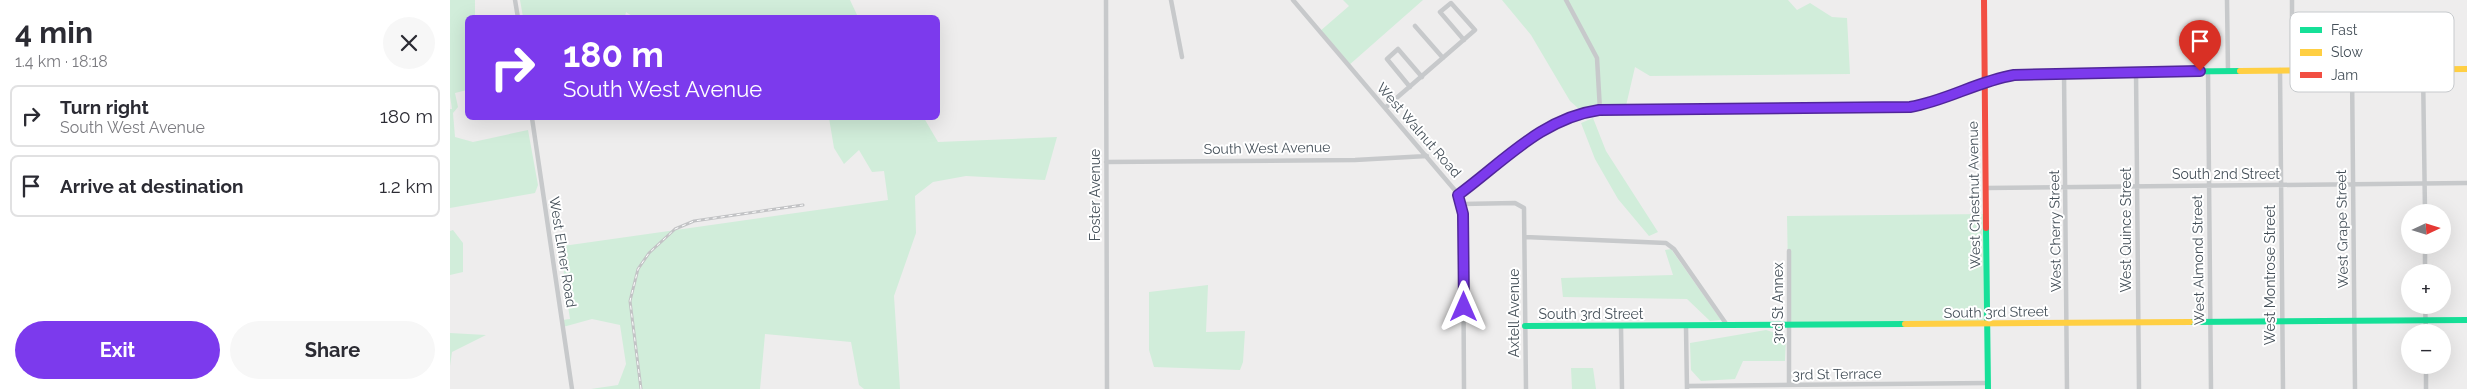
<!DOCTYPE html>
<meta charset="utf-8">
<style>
body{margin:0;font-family:Raleway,sans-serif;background:#f7f7f7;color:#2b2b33;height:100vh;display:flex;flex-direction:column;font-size:19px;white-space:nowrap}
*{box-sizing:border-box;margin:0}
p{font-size:16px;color:#7c7c81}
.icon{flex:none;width:28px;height:28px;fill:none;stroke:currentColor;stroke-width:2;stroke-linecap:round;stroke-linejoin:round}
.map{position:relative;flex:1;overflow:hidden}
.panel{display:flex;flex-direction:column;background:#fff;width:450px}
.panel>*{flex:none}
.banner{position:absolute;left:15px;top:15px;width:475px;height:105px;border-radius:8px;box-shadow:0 5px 20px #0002;background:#7c3aed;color:#fff;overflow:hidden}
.needle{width:32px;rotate:86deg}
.buttons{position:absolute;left:1951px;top:204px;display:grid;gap:10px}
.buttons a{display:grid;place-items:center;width:50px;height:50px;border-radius:50%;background:#fff;box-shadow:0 5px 20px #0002;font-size:25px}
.pin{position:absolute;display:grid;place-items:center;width:42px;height:42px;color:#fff;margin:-51px -21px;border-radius:50% 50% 50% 0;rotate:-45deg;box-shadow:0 0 5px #0007}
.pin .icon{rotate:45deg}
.me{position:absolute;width:55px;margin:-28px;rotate:0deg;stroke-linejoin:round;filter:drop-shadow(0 0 4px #0008)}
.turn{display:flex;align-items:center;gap:18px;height:105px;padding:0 15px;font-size:22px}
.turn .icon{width:65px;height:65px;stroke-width:2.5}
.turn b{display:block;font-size:35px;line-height:42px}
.round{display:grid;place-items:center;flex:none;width:52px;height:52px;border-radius:26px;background:#f7f7f7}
.headline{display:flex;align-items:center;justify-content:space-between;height:85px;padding:0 15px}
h1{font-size:30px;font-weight:700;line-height:38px}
.cta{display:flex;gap:10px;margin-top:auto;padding:10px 15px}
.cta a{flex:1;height:58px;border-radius:30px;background:#7c3aed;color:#fff;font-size:20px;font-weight:700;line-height:58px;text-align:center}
.cta a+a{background:#f7f7f7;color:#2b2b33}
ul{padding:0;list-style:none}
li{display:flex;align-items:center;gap:15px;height:62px;margin:0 10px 8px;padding:0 5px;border:2px solid #e1e1e2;border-radius:8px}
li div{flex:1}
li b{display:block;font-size:19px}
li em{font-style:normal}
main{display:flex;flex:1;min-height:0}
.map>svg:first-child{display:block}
.green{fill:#d1edda}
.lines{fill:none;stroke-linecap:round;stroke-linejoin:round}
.street{stroke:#c7c9cb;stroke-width:4.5}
.fast{stroke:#16e098;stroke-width:6}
.slow{stroke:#ffcf43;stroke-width:6}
.jam{stroke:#f24e42;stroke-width:6}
.rail-casing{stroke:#c2c3c5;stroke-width:3}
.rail{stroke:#fff;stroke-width:1;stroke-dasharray:4;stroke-linecap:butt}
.route-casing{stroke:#51269a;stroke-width:12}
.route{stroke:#7c3aed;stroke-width:9}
.labels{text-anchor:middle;stroke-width:4;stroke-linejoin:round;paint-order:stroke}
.street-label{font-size:14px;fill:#455059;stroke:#fff}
.key{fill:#fff;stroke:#c7cacd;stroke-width:1}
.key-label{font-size:14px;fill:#455059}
</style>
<main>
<section class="panel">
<div class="headline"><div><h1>4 min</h1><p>1.4 km · 18:18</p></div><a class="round"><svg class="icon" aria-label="close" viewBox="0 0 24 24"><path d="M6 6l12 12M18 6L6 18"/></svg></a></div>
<ul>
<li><svg class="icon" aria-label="right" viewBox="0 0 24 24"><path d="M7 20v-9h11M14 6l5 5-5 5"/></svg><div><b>Turn right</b><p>South West Avenue</p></div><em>180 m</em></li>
<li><svg class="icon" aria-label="arrive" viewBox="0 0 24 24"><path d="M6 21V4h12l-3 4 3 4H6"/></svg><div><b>Arrive at destination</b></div><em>1.2 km</em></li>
</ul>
<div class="cta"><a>Exit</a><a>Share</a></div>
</section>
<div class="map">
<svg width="2017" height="389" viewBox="0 0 2017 389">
<rect width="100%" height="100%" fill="#eeeded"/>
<path class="green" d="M 0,0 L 25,0 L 25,17 L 18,18 L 17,90 L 5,93 L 8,107 L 3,113 L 5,137 L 23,142 L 78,130 L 88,185 L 85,193 L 0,208 L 0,109 L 2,109 L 0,96 Z
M 70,0 L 400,0 L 408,17 L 185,18 L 176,12 L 175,17 L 73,17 Z
M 893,0 L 973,0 L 898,66 L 869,32 L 899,6 Z
M 1052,0 L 1338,0 L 1347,10 L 1360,3 L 1382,17 L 1397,18 L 1400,74 L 1200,76 L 1185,67 L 1175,110 L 1130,110 L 1120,101 L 1081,35 Z
M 379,118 L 474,118 L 488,142 L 607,137 L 595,180 L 516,176 L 483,182 L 465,196 L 466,233 L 444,296 L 450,389 L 414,389 L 409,385 L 401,342 L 315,334 L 310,389 L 141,389 L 168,385 L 176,364 L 170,325 L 142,319 L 113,327 L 112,320 L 120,319 L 114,280 L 113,246 L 438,200 L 434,171 L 422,172 L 409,150 L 394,164 L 384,148 Z
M 1143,118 L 1156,151 L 1208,232 L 1199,236 L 1168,199 L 1145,159 L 1131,123 Z
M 1537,214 L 1538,325 L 1339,326 L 1337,216 Z
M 3,230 L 13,243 L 13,272 L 0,275 L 0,231 Z
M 1221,249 L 1271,320 L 1260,321 L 1237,299 L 1113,297 L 1111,278 L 1223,275 L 1215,250 Z
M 758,285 L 756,332 L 795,331 L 793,362 L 790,370 L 704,367 L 699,350 L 699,292 Z
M 1316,330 L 1336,336 L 1335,361 L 1293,361 L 1285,379 L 1251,381 L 1241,370 L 1240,343 Z
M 0,333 L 36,335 L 2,352 L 0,366 Z
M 1121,368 L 1143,368 L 1146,389 L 1122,389 Z"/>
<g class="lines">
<path class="street" d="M 65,0 L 68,18
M 656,0 L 657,389
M 721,0 L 732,57
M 843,0 L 1009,195 L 1013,214 L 1014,389
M 1116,0 L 1147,58 L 1150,110
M 1777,0 L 1778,71
M 1842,0 L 1842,70
M 965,26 L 993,58
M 1902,69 L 1905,389
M 1973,69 L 1975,212
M 1830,70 L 1833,389
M 1686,71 L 1689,389
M 1758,71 L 1761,389
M 1614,72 L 1617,389
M 960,87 L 937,59 L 948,49 L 972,77
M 935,108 L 1025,30 L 1001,3 L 990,12 L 1014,40
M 82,118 L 122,389
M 656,162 L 905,160 L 977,156
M 1536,188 L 2017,183
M 1012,204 L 1065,203 L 1074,208 L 1076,389
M 1075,237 L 1216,243 L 1224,249 L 1277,325
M 1975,245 L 1975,272
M 1339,251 L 1339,385
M 1975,305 L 1976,332
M 1171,327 L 1172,389
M 1236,327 L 1237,389
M 1976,365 L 1976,389
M 1237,386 L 1538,383"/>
<path class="fast" d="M 1530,83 L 1582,73 L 1790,71
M 1009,195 C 1053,160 1092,123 1149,110 L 1337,108
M 1536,228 L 1538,389
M 1740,322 L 2017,320
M 1075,326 L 1455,324"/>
<path class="slow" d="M 1790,71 L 2017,69
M 1337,108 L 1460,107 L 1477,104 L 1530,83
M 1455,324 L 1740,322"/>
<path class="jam" d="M 1534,0 L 1536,228"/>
<defs>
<path id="rail" d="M 191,389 L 180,301 L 188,269 L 199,253 L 225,229 L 244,221 L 353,205"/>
</defs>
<use href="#rail" class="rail-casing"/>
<use href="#rail" class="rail"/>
</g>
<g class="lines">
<defs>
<path id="route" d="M 1014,307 L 1013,214 L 1008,195 C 1053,162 1092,118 1149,110 L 1460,107 C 1496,101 1528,81 1564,75 L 1750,71"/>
</defs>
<use href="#route" class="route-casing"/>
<use href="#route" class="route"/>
</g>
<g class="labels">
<g class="street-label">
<text transform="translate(969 130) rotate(49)" y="5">West Walnut Road</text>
<text transform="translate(817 148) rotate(-1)" y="5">South West Avenue</text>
<text x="1776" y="179">South 2nd Street</text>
<text transform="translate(645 195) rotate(-90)" y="5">Foster Avenue</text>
<text transform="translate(1524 195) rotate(-91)" y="5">West Chestnut Avenue</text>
<text transform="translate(1892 229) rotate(-91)" y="5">West Grape Street</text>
<text transform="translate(1676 230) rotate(-90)" y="5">West Quince Street</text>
<text transform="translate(1605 231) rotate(-91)" y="5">West Cherry Street</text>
<text transform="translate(113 252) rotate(81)" y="5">West Elmer Road</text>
<text transform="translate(1748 260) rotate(-91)" y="5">West Almond Street</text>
<text transform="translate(1820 275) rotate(-90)" y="5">West Montrose Street</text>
<text transform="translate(1328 303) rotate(-90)" y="5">3rd St Annex</text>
<text transform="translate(1546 312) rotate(-1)" y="5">South 3rd Street</text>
<text transform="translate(1064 313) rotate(-90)" y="5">Axtell Avenue</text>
<text x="1141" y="319">South 3rd Street</text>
<text transform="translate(1387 374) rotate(-1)" y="5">3rd St Terrace</text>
</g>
</g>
<rect x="1840" y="12" width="164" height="80" rx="8" class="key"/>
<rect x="1850" y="27" width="22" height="6" fill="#16e098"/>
<rect x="1850" y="49" width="22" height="7" fill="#ffcf43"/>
<rect x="1850" y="72" width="22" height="6" fill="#f24e42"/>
<g class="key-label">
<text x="1881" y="35">Fast</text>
<text x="1881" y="57">Slow</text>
<text x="1881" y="80">Jam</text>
</g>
</svg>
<div class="buttons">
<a><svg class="needle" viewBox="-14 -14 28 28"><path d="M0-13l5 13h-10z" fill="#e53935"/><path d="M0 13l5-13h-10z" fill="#7c7c81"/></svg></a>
<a>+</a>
<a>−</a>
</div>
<div class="pin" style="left:1750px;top:71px;background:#d93025"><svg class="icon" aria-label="arrive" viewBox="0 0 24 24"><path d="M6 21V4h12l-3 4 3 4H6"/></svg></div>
<svg class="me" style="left:1014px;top:307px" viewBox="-20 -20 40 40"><path d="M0-17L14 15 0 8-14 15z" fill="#7c3aed" stroke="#fff" stroke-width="4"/></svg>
<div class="banner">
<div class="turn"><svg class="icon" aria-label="right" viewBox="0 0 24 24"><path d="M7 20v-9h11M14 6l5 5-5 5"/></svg><div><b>180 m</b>South West Avenue</div></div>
</div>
</div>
</main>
